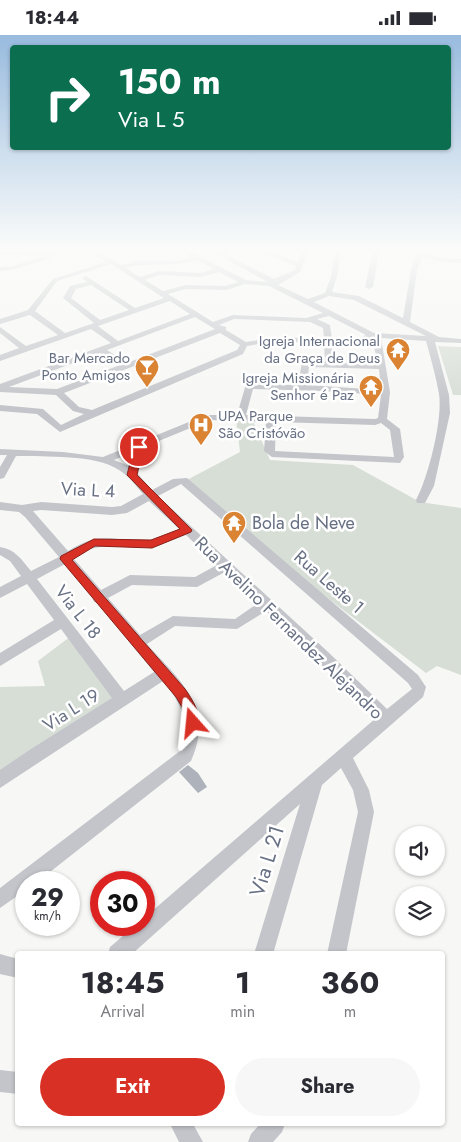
<!DOCTYPE html>
<meta charset="utf-8">
<style>
body{margin:0;font-family:Jost,sans-serif;background:#f7f7f7;color:#2b2b33;height:100vh;display:flex;flex-direction:column;font-size:19px;white-space:nowrap}
*{box-sizing:border-box;margin:0}
p{font-size:16px;color:#7c7c81}
.icon{flex:none;width:28px;height:28px;fill:none;stroke:currentColor;stroke-width:2;stroke-linecap:round;stroke-linejoin:round}
.map{position:relative;flex:1;overflow:hidden}
.drawer{position:absolute;left:15px;top:916px;width:430px;height:175px;display:flex;flex-direction:column;background:#fff;border-radius:5px;box-shadow:0 1px 4px #0004}
.drawer>*{flex:none}
.hud{position:absolute;left:10px;top:10px;width:441px;height:105px;border-radius:5px;box-shadow:0 1px 4px #0004;background:#0b6e4f;color:#fff;overflow:hidden}
.tools{position:absolute;left:395px;top:791px;display:grid;gap:10px}
.tools a{display:grid;place-items:center;width:50px;height:50px;border-radius:50%;background:#fff;box-shadow:0 1px 4px #0004;font-size:25px}
.speed{position:absolute;left:15px;top:836px;display:flex;gap:10px;font-size:25px;font-weight:700;text-align:center}
.speed>*{display:grid;place-content:center;width:65px;height:65px;border-radius:50%;background:#fff;box-shadow:0 1px 4px #0004;line-height:1}
.speed small{font-size:12px;font-weight:400}
.speed .limit{border:8px solid #d22;background:#fff;color:#111}
.pin{position:absolute;display:grid;place-items:center;width:42px;height:42px;color:#fff;margin:-21px;border:2px solid #fff;border-radius:50%;box-shadow:0 1px 5px #0007}
.me{position:absolute;width:55px;margin:-28px;rotate:342deg;stroke-linejoin:round;filter:drop-shadow(0 0 4px #0008)}
.turn{display:flex;align-items:center;gap:18px;height:105px;padding:0 25px;font-size:22px}
.turn .icon{width:65px;height:65px;stroke-width:2.5}
.turn b{display:block;font-size:35px;line-height:42px}
.eta{display:flex;justify-content:space-evenly;align-items:center;height:85px;text-align:center}
.eta b{font-size:30px;font-weight:700;line-height:35px}
.cta{display:flex;gap:10px;margin-top:auto;padding:10px 25px}
.cta a{flex:1;height:58px;border-radius:30px;background:#d93025;color:#fff;font-size:20px;font-weight:700;line-height:58px;text-align:center}
.cta a+a{background:#f7f7f7;color:#2b2b33}
.status{display:flex;justify-content:space-between;align-items:center;height:35px;padding:0 25px;background:#fff;direction:ltr}
.status svg{height:14px;fill:currentColor}
.map>svg:first-child{display:block}
.green{fill:#d7ded6}
.building{fill:#aeb2ba}
.lines{fill:none;stroke-linecap:round;stroke-linejoin:round}
.minor{fill:#c3c5ca;fill-rule:evenodd}
.route{fill:#d93025;stroke:#8d1f18}
.labels{text-anchor:middle;stroke-width:5;stroke-linejoin:round;paint-order:stroke}
.far-poi-label{font-size:15px;fill:#687184;stroke:#fff;text-anchor:end}
.street-label{font-size:18px;fill:#687184;stroke:#fff}
.poi-label{font-size:18px;fill:#687184;stroke:#fff;text-anchor:start}
.near-street-label{font-size:21px;fill:#687184;stroke:#fff}
</style>
<div class="status"><b>18:44</b><svg viewBox="0 0 49 12"><path d="M0 12V9h3v3zM5 12V6h3v6zM10 12V3h3v9zM15 12V0h3v12zM26 1h20v11H26zM47 4h2v5h-2z"/></svg></div>
<div class="map">
<svg width="461" height="1107" viewBox="0 0 461 1107">
<rect width="100%" height="100%" fill="#f7f8f5"/>
<path class="green" d="M 438,311 L 461,312 L 461,360 L 453,360 Z
M 236,384 L 252,384 L 270,425 L 353,430 L 420,467 L 461,473 L 461,640 L 437,631 L 426,638 L 250,504 L 183,447 L 240,417 Z
M 71,601 L 122,668 L 0,743 L 0,652 L 45,651 L 38,626 Z"/>
<path class="building" d="M 188,730 L 198,738 L 207,752 L 198,758 L 179,737 Z"/>
<g class="lines">
<path class="minor" d="M 0,216 L 70,216 L 50,221 L 50,223 L 16,234 L 0,236 L 0,232 L 13,231 L 45,221 L 0,219 Z
M 91,216 L 98,216 L 121,230 L 139,225 L 179,226 L 191,222 L 181,216 L 189,216 L 246,245 L 268,247 L 211,216 L 219,216 L 274,244 L 295,235 L 296,231 L 258,216 L 267,216 L 298,227 L 302,216 L 308,216 L 300,237 L 278,250 L 308,264 L 325,258 L 331,242 L 335,216 L 341,216 L 337,242 L 332,257 L 359,261 L 403,283 L 411,235 L 416,220 L 408,216 L 417,216 L 438,222 L 461,224 L 461,228 L 437,226 L 422,222 L 417,235 L 410,287 L 439,302 L 461,304 L 461,308 L 435,307 L 449,360 L 450,378 L 434,451 L 425,468 L 417,468 L 416,465 C 428,443 443,384 439,359 C 436,342 431,324 426,306 L 381,303 L 390,357 L 387,384 L 400,394 L 404,422 L 400,428 L 272,422 L 264,416 L 266,387 L 210,385 L 144,412 L 138,439 L 152,455 L 173,444 L 187,443 L 418,640 L 426,652 L 423,662 L 353,723 L 369,755 L 374,777 L 346,919 L 327,919 L 358,777 L 353,755 L 341,733 L 322,750 L 273,919 L 254,919 L 300,769 L 132,919 L 108,919 L 110,912 L 136,890 L 144,890 L 144,883 L 376,683 L 266,576 L 237,594 L 175,591 L 147,609 C 180,646 215,672 191,726 L 36,848 L 26,848 L 26,855 L 0,873 L 0,853 L 180,716 C 191,688 181,668 163,646 L 0,753 L 0,735 L 31,714 L 112,663 L 61,594 L 0,631 L 0,618 L 54,585 L 27,549 L 0,563 L 0,552 L 21,541 L 10,526 L 0,520 L 0,512 C 15,514 22,525 31,536 L 59,522 L 25,482 L 19,477 L 0,475 L 0,467 L 22,470 L 41,467 L 112,472 L 121,471 L 143,459 C 136,451 129,441 119,435 C 95,419 45,422 16,421 L 4,443 L 0,444 L 0,432 L 7,420 L 0,420 L 0,414 L 63,417 L 103,422 L 206,380 L 237,380 L 246,349 L 298,350 L 302,327 L 325,327 L 324,309 L 278,306 L 247,311 L 243,319 L 60,397 L 37,379 L 0,376 L 0,370 L 43,374 L 61,390 L 84,379 L 73,376 L 56,360 L 0,357 L 0,349 L 111,308 L 91,294 L 0,326 L 0,320 L 19,313 L 0,298 L 0,292 L 26,311 L 58,300 L 30,280 L 0,289 L 0,284 L 28,275 L 53,244 L 106,227 ZM 196,225 L 214,234 L 200,238 L 159,236 L 140,242 L 126,233 C 150,226 171,233 196,225 ZM 111,229 L 164,263 L 135,273 L 86,241 L 82,243 L 87,247 L 70,251 L 63,263 L 94,288 L 65,298 L 35,276 L 57,246 ZM 219,237 L 238,247 L 225,251 L 186,250 L 163,256 L 145,245 L 159,240 L 200,242 ZM 245,249 L 269,251 L 323,278 L 306,283 L 233,280 L 213,287 L 168,259 L 186,254 L 226,255 ZM 91,250 L 129,275 L 100,285 L 71,263 L 76,254 ZM 329,261 L 354,265 L 426,301 L 374,298 L 314,267 ZM 170,266 L 190,279 L 118,306 L 98,291 ZM 329,281 L 366,300 L 351,306 L 332,304 L 330,290 L 317,284 ZM 195,282 L 215,294 L 127,328 L 107,315 ZM 234,284 L 310,287 L 323,293 L 324,304 L 278,302 L 246,307 L 226,295 L 226,292 L 219,290 ZM 220,298 L 240,310 L 237,315 L 92,375 L 79,372 L 64,358 ZM 372,303 L 378,329 L 333,328 L 332,309 L 352,310 ZM 100,318 L 120,330 L 57,354 L 9,352 ZM 309,332 L 379,334 L 381,355 L 307,350 ZM 253,354 L 324,356 L 381,360 L 378,383 L 375,384 L 246,380 ZM 276,387 L 375,390 L 381,388 L 390,395 L 394,422 L 275,416 ZM 133,417 L 129,431 L 114,425 ZM 181,449 L 408,648 L 412,654 L 387,674 L 327,616 L 158,461 ZM 149,466 L 179,494 C 170,497 159,504 150,505 C 115,508 103,494 68,516 L 33,476 L 41,475 L 112,480 L 127,478 ZM 186,500 L 217,530 L 195,542 L 130,540 L 101,555 L 74,524 L 90,514 L 105,511 L 152,513 ZM 65,529 L 92,562 L 94,567 L 97,568 L 154,637 L 124,656 L 37,544 ZM 225,537 L 258,568 L 235,584 L 173,581 L 140,600 L 108,563 L 132,550 L 197,552 Z
M 148,216 L 165,216 L 151,218 Z
M 373,216 L 379,216 L 373,252 L 369,254 L 365,252 Z
M 0,919 L 18,924 L 18,943 L 0,939 Z
M 0,1035 L 18,1037 L 18,1059 L 0,1057 Z
M 170,1089 L 193,1089 L 203,1107 L 179,1107 Z
M 260,1089 L 285,1089 L 282,1097 L 273,1107 L 248,1107 L 251,1099 Z"/>
</g>
<linearGradient id="sky" x2="0" y2="1"><stop stop-color="#98bbde"/><stop offset="0.58" stop-color="#fbfcfa"/><stop offset="1" stop-color="#fbfcfa" stop-opacity="0"/></linearGradient>
<rect width="461" height="371" fill="url(#sky)"/>
<path class="route" d="M 139,409 L 143,412 L 137,440 L 192,495 L 191,497 L 152,513 L 95,511 L 72,525 L 185,654 C 192,664 203,681 198,693 L 193,695 L 188,693 L 182,672 L 176,662 L 60,524 L 61,521 L 94,504 L 151,505 L 180,494 L 127,440 L 134,412 Z"/>
<defs>
<symbol id="temple-pin" viewBox="-11 -11 22 30"><path d="M0 17L-7.5 6A9.5 9.5 0 1 1 7.5 6Z" fill="#d98333" stroke="#fff"/><path d="M0-6L5-2H3V0L6.5 2.5H4V6H1.5V3h-3V6H-4V2.5H-6.5L-3 0V-2H-5Z" fill="#fff"/></symbol>
<symbol id="bar-pin" viewBox="-11 -11 22 30"><path d="M0 17L-7.5 6A9.5 9.5 0 1 1 7.5 6Z" fill="#d98333" stroke="#fff"/><path d="M-6-5H6L.8 .8V4.5H3.5V6h-7V4.5H-.8V.8Z" fill="#fff"/></symbol>
<symbol id="hospital-pin" viewBox="-11 -11 22 30"><path d="M0 17L-7.5 6A9.5 9.5 0 1 1 7.5 6Z" fill="#d98333" stroke="#fff"/><path d="M-5-5h3v3.5h4V-5h3V5h-3V1.5h-4V5h-3Z" fill="#fff"/></symbol>
</defs>
<g fill-rule="evenodd">
<use href="#temple-pin" x="384" y="301" width="28" height="38"/>
<use href="#bar-pin" x="133" y="318" width="28" height="38"/>
<use href="#temple-pin" x="357" y="338" width="28" height="38"/>
<use href="#hospital-pin" x="187" y="376" width="28" height="38"/>
<use href="#temple-pin" x="220" y="474" width="28" height="38"/>
</g>
<g class="labels">
<g class="far-poi-label">
<text x="380" y="311">Igreja Internacional<tspan x="380" dy="17">da Graça de Deus</tspan></text>
<text x="130" y="328">Bar Mercado<tspan x="130" dy="17">Ponto Amigos</tspan></text>
<text x="354" y="348">Igreja Missionária<tspan x="354" dy="17">Senhor é Paz</tspan></text>
<text x="218" y="386" text-anchor="start">UPA Parque<tspan x="218" dy="17">São Cristóvão</tspan></text>
</g>
<g class="street-label">
<text transform="translate(88 455) rotate(3)" y="6">Via L 4</text>
<text transform="translate(329 547) rotate(41)" y="6">Rua Leste 1</text>
<text transform="translate(78 577) rotate(52)" y="6">Via L 18</text>
<text transform="translate(289 593) rotate(44)" y="6">Rua Avelino Fernandez Alejandro</text>
<text transform="translate(71 675) rotate(-32)" y="6">Via L 19</text>
</g>
<g class="poi-label">
<text x="252" y="494">Bola de Neve</text>
</g>
<g class="near-street-label">
<text transform="translate(267 826) rotate(-73)" y="7">Via L 21</text>
</g>
</g>
</svg>
<div class="tools">
<a><svg class="icon" aria-label="sound" viewBox="0 0 24 24"><path d="M4 9h4l5-4v14l-5-4H4zM17 9q2 3 0 6"/></svg></a>
<a><svg class="icon" aria-label="layers" viewBox="0 0 24 24"><path d="M12 4l9 5-9 5-9-5zM3 14l9 5 9-5"/></svg></a>
</div>
<div class="speed"><div>29<small>km/h</small></div><div class="limit">30</div></div>
<div class="pin" style="left:139px;top:412px;background:#d93025"><svg class="icon" aria-label="arrive" viewBox="0 0 24 24"><path d="M6 21V4h12l-3 4 3 4H6"/></svg></div>
<svg class="me" style="left:193px;top:688px" viewBox="-20 -20 40 40"><path d="M0-17L14 15 0 8-14 15z" fill="#d93025" stroke="#fff" stroke-width="4"/></svg>
<div class="hud">
<div class="turn"><svg class="icon" aria-label="right" viewBox="0 0 24 24"><path d="M7 20v-9h11M14 6l5 5-5 5"/></svg><div><b>150 m</b>Via L 5</div></div>
</div>
<section class="drawer">
<div class="eta">
<div><b>18:45</b><p>Arrival</p></div>
<div><b>1</b><p>min</p></div>
<div><b>360</b><p>m</p></div>
</div>
<div class="cta"><a>Exit</a><a>Share</a></div>
</section>
</div>
